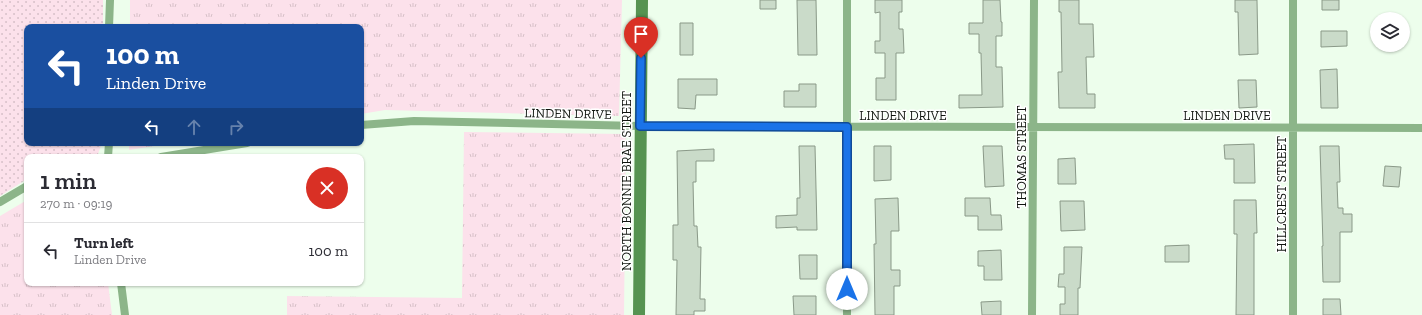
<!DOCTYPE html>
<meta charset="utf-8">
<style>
body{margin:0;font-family:"Zilla Slab",serif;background:#f7f7f7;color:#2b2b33;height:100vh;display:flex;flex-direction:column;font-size:15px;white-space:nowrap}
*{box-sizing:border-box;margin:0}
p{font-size:13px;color:#7c7c81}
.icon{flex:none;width:22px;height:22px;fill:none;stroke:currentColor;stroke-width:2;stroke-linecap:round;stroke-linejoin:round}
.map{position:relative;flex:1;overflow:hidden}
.panel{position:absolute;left:24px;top:154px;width:340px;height:132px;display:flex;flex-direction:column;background:#fff;border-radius:8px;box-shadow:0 1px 3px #0004}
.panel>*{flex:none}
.hud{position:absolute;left:24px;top:24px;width:340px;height:122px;border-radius:8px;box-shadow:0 1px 3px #0004;background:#1a4fa0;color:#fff;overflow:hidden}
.buttons{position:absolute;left:1370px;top:12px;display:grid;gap:8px}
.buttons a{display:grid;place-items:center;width:40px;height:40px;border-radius:50%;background:#fff;box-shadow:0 1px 3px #0004;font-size:20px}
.pin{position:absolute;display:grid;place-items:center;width:34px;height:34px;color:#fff;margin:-41px -17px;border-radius:50% 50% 50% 0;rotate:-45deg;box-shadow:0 0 4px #0007}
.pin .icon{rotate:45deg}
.me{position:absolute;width:44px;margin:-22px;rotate:0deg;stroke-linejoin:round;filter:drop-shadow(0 0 3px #0008)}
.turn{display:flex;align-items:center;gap:14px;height:84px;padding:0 16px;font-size:18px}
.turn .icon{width:52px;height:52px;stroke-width:2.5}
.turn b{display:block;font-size:28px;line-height:34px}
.lanes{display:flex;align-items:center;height:38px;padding:0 16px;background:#0003;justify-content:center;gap:20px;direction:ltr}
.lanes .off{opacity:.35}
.round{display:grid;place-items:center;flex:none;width:42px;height:42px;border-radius:21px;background:#f7f7f7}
.summary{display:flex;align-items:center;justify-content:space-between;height:68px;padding:0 16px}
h1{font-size:24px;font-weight:600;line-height:30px}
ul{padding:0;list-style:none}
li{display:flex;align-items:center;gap:12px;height:56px;padding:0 16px;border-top:1px solid #e1e1e2}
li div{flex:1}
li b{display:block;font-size:15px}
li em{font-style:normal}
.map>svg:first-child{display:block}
.grass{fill:url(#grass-tufts)}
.park{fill:url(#park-dots)}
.building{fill:#cadbc9;stroke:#8a9988}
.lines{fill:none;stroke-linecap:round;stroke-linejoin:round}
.street{stroke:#8cb589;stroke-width:8}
.secondary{stroke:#569351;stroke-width:12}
.route-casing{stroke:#114b97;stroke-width:10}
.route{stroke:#1a73e8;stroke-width:7}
.labels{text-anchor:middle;stroke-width:3;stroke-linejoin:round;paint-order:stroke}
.street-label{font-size:13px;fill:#0f140e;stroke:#fff}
</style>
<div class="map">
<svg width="1422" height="315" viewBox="0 0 1422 315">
<defs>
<pattern id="grass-tufts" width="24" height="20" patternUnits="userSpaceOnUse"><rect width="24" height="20" fill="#fce1eb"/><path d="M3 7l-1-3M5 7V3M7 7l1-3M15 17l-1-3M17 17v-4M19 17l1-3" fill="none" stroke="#d7c0c8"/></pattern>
<pattern id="park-dots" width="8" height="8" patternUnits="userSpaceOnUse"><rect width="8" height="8" fill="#fce1eb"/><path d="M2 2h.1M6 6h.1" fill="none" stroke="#d7c0c8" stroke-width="1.8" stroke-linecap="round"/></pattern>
</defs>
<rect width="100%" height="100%" fill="#edfeec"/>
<path class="grass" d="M 130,0 L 622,0 L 619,116 L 385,110 L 361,114 L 361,27 L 130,27 Z
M 464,132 L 626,134 L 624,315 L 287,315 L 287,296 L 462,298 Z
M 129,143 L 173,143 L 129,150 Z
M 27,200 L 27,283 L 108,283 L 112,315 L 0,315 L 0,216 Z"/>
<path class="park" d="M 0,0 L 103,0 L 103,27 L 27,27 L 27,143 L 102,143 L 98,154 L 95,157 L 27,157 L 27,179 L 0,196 Z"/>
<path class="building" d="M 760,0 L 776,0 L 776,9 L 760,9 Z
M 797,0 L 816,0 L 817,55 L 798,55 Z
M 875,0 L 902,0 L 902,12 L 899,12 L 899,29 L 903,29 L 904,53 L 896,53 L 896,100 L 876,100 L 876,78 L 885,78 L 885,53 L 875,53 L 875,41 L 880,41 L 880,12 L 875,13 Z
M 983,0 L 1000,0 L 1001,22 L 1002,22 L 1002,36 L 996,36 L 996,67 L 1002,67 L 1003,107 L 959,108 L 959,95 L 982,95 L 981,53 L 979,53 L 979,34 L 969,34 L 969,23 L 983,23 Z
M 1059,0 L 1079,0 L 1079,24 L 1093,24 L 1094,57 L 1086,57 L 1087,94 L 1095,94 L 1095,108 L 1059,108 L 1058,72 L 1062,72 L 1061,12 L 1059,12 Z
M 1235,0 L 1257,0 L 1258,54 L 1239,55 L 1238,12 L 1235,12 Z
M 1322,0 L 1339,0 L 1339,10 L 1322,10 Z
M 680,23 L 693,23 L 693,55 L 680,55 Z
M 1321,31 L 1347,31 L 1347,46 L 1321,47 Z
M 1337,69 L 1338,108 L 1321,108 L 1320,70 Z
M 678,79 L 717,79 L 717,95 L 696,95 L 695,109 L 678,108 Z
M 1238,80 L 1256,80 L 1257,107 L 1239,108 Z
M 799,84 L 816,84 L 816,107 L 784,107 L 784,91 L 799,91 Z
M 1254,144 L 1255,183 L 1234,183 L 1234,159 L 1225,159 L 1224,145 Z
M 799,146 L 815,146 L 817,230 L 797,230 L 797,227 L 776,228 L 776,216 L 797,215 L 797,198 L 800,198 Z
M 874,146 L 891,146 L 891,180 L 874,181 Z
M 983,146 L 1002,146 L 1004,186 L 985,187 Z
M 1320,146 L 1339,146 L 1340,182 L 1337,182 L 1338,208 L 1343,208 L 1343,214 L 1352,214 L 1352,232 L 1340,232 L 1340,282 L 1323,282 L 1322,246 L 1323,246 Z
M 714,149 L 714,161 L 696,161 L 696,182 L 693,182 L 694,226 L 697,226 L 698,247 L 701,247 L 700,299 L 705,299 L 705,311 L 694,311 L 694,315 L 676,315 L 677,260 L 673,260 L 673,225 L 678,225 L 677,151 Z
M 1075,158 L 1076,184 L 1058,184 L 1058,159 Z
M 1385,166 L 1401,167 L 1399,187 L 1383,186 Z
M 898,198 L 899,231 L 891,231 L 891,270 L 900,270 L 900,286 L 894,286 L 894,315 L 875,315 L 874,244 L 876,244 L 875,199 Z
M 965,198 L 990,198 L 991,215 L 1001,215 L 1002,230 L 978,230 L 978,216 L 965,216 Z
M 1234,200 L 1256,200 L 1257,233 L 1254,233 L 1254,315 L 1236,315 L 1237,234 L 1234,234 Z
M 1060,201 L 1084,201 L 1085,230 L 1061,231 Z
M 1189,245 L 1189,262 L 1165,262 L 1165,246 Z
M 1064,247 L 1082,247 L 1080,288 L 1078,288 L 1078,315 L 1060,315 L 1060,304 L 1065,304 L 1065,287 L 1058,287 L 1059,274 L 1064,274 Z
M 1001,250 L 1002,280 L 984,280 L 984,266 L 978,266 L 978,251 Z
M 799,255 L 817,255 L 817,279 L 800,279 Z
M 793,296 L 816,296 L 816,315 L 794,315 Z
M 1323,299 L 1340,299 L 1341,315 L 1323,315 Z
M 1001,301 L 1001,315 L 982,315 L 981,302 Z"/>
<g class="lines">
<path class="street" d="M 109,27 L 110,0
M 361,125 L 414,121 L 640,126 L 1422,128
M 108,157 L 109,143
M 161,157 L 247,143
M 0,202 L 27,186
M 121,283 L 125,315
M 847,315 L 847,0
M 1032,315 L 1034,0
M 1293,315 L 1293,0"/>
<path class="secondary" d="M 639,315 L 642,0"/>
</g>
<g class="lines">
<defs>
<path id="route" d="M 641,58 L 640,126 L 847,127 L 847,289"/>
</defs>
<use href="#route" class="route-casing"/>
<use href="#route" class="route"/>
</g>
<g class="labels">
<g class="street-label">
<text transform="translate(568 113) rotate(1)" y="5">LINDEN DRIVE</text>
<text x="903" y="120">LINDEN DRIVE</text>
<text x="1227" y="120">LINDEN DRIVE</text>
<text transform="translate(1021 157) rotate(-90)" y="5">THOMAS STREET</text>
<text transform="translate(626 181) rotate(-90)" y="5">NORTH BONNIE BRAE STREET</text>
<text transform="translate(1281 194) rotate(-90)" y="5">HILLCREST STREET</text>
</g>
</g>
</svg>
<div class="buttons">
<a><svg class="icon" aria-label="layers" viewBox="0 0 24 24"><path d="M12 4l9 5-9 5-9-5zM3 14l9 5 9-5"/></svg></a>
</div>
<div class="pin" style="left:641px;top:58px;background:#d93025"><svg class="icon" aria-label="arrive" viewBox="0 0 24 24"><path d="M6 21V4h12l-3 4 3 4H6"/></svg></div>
<svg class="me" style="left:847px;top:289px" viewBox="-20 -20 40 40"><circle r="19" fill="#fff"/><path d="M0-13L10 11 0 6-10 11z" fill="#1a73e8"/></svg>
<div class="hud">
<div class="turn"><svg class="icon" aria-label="left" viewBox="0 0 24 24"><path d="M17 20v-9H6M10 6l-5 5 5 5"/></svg><div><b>100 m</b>Linden Drive</div></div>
<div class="lanes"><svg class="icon" aria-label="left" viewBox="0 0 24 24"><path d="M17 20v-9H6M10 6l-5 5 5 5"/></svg><svg class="icon off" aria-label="ahead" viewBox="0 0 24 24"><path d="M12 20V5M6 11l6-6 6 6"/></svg><svg class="icon off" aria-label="right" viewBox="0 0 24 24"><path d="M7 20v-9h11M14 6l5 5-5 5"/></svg></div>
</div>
<section class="panel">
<div class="summary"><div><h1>1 min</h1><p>270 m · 09:19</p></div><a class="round" style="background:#d93025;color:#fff"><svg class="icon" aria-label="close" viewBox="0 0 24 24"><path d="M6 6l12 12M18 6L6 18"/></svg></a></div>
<ul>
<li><svg class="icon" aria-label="left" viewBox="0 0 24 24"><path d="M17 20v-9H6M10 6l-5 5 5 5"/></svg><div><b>Turn left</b><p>Linden Drive</p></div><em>100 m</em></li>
</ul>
</section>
</div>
